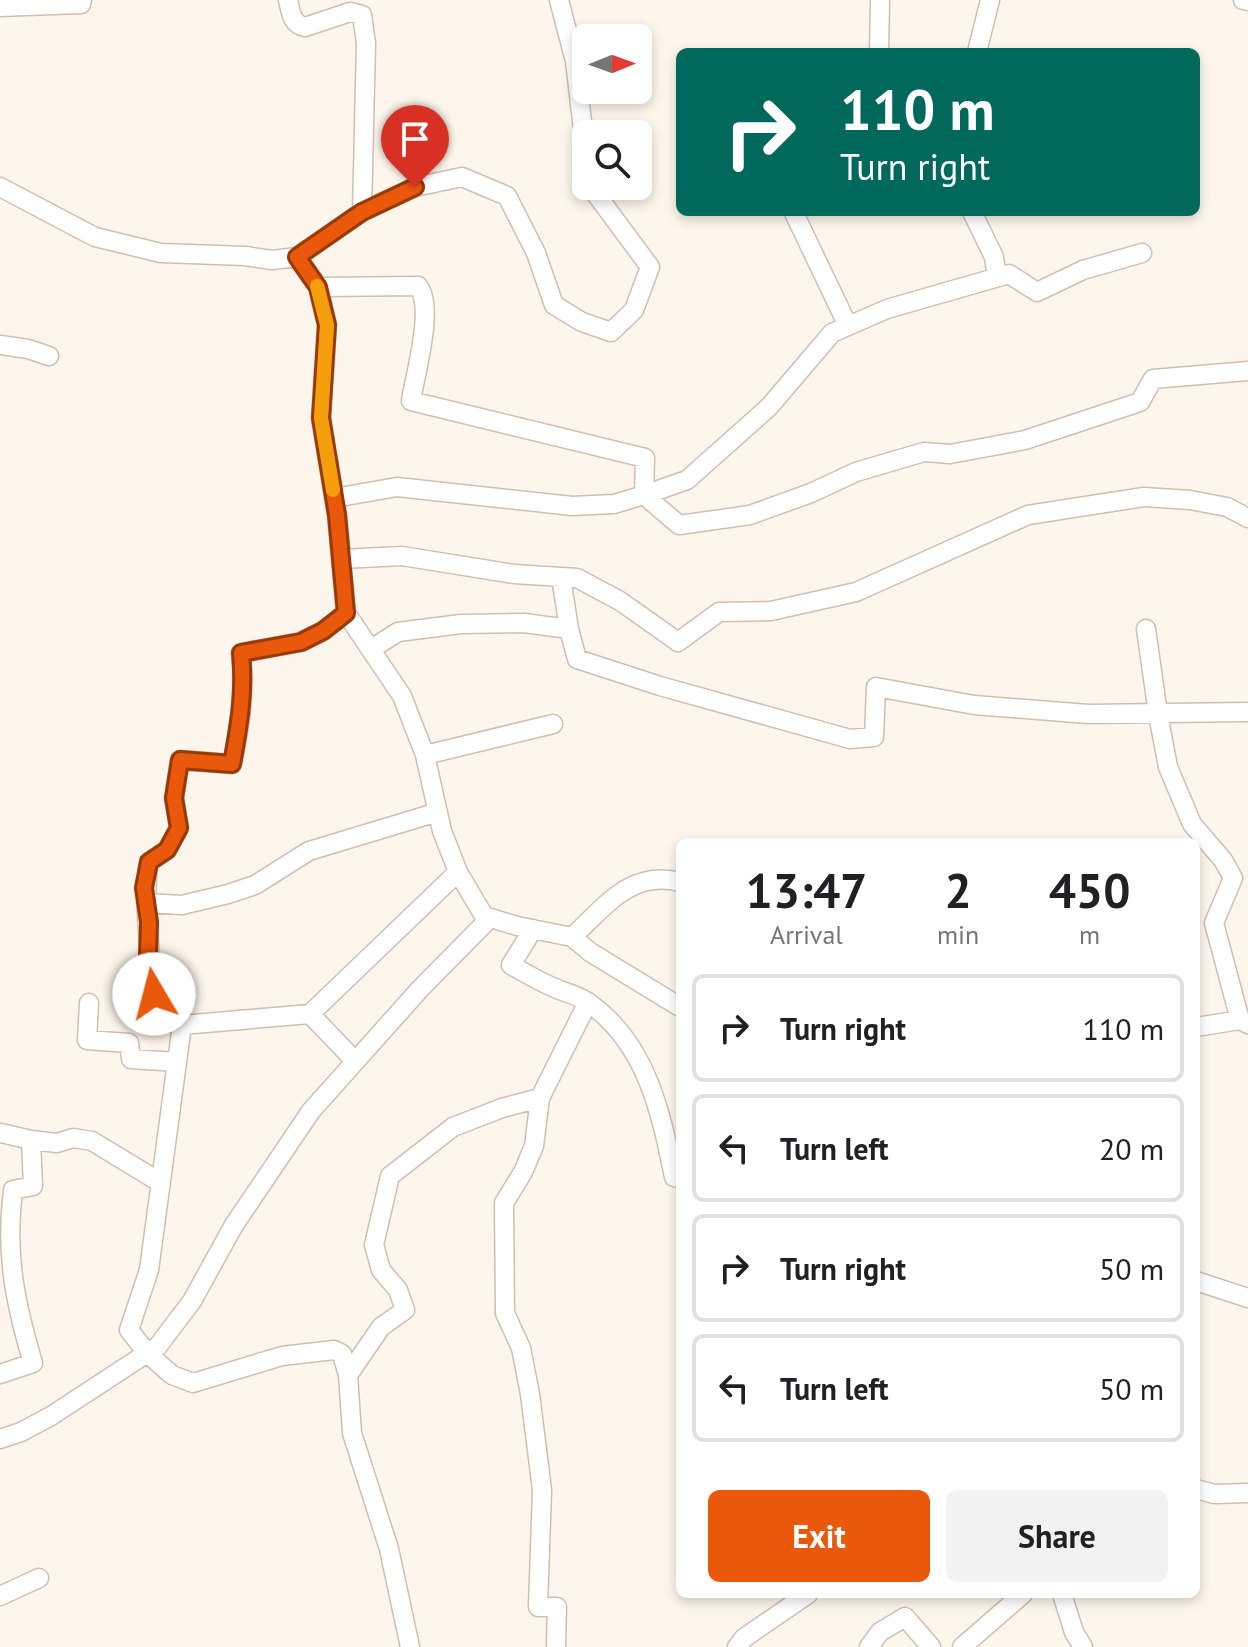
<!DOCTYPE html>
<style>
body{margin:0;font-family:"PT Sans",sans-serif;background:#f2f2f2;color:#202124;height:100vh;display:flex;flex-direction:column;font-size:30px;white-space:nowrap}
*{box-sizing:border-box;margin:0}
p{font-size:26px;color:#757577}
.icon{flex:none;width:44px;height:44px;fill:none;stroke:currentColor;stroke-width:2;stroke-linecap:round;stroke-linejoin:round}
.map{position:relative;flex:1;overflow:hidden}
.side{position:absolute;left:676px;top:838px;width:524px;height:760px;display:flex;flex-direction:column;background:#fff;border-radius:12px;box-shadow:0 4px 12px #0003}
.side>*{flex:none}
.hud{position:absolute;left:676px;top:48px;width:524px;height:168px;border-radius:12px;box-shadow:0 4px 12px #0003;background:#00695c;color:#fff;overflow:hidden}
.needle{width:52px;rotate:89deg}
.controls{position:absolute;left:572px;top:24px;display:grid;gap:16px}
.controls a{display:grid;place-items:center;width:80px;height:80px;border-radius:12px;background:#fff;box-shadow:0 4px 12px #0003;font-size:40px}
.pin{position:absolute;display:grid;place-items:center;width:68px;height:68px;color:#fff;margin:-82px -34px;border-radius:50% 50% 50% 0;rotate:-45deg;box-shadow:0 0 8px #0007}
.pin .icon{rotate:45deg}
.me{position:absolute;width:88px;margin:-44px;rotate:352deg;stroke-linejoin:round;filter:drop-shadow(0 0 6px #0008)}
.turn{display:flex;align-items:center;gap:28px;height:168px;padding:0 32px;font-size:36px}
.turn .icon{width:104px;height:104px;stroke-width:2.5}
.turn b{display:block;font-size:56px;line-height:68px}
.eta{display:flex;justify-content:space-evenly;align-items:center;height:136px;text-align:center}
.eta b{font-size:48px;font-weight:600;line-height:56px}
.primary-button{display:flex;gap:16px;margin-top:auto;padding:16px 32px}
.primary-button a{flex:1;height:92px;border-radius:12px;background:#ea580c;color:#fff;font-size:32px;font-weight:600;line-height:92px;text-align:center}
.primary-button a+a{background:#f2f2f2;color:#202124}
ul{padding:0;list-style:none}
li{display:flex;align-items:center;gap:24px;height:108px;margin:0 16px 12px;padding:0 16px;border:4px solid #e0e0e0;border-radius:12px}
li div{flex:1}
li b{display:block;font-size:30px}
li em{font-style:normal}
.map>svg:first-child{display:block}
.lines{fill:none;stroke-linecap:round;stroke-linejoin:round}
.street-casing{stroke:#d1beb0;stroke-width:21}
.street{stroke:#fff;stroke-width:18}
.route-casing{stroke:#983908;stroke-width:20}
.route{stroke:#ea580c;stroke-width:14}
.slow{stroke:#f59e0b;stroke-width:14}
</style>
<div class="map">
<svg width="1248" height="1647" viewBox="0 0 1248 1647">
<rect width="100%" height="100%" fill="#fdf6ec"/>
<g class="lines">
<defs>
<path id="street" d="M 288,0 C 291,12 291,24 305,27 L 350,12 L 362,15 L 366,43 L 362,212
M 559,0 L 575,61 L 586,156
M 1243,0 L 1248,1
M 0,7 L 81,4 L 82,0
M 879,52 L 880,0
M 977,52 L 990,0
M 0,187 L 95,237 L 161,253 L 245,256 L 272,260 L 297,257 L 318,287 L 327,325 L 321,418 L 337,515 L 346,613 L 402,696 L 425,755 L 442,831 L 458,872 L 484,916 L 517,926 L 572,937 L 590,952 L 680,1007
M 796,212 L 794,213 L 848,326
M 972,212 L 994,257 L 997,277
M 297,257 L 362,212 L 415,187 L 462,177 L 507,196 L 536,253 L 554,305 L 582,322 L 611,332 L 634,310 L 650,267 L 590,186
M 318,287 L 418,286 C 435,307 415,374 411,401 L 645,458 L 644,495 L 687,480 L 769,407 L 832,333 L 887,309 L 1009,274 L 1037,292 L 1083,270 L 1142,253
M 0,345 L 28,349 L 49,356
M 334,498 L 397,487 L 572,506 L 614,504 L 644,495 L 679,525 L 750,515 L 811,493 L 856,472 L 924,452 L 950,454 L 1025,440 L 1140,402 L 1153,379 L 1248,371
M 341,559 L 402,556 L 514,574 L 577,578 L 620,601 L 678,642 L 719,612 L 771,611 L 856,592 L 1028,515 L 1144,497 L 1190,500 L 1227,507 L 1248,518
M 569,629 L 577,659 L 660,686 L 850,739 L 874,737 L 876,687 L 974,705 L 1088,714 L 1248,712
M 1146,629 L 1158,714 L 1168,767 L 1192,824 L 1223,860 L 1233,878 L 1214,923 L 1240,1020
M 371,649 L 398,632 L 461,624 L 524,623 L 569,629 L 561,577
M 425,755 L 553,724
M 146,903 L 182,905 L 228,894 L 255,885 L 309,851 L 438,812
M 533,929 L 511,965 C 525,973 540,982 555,988 C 566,993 580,996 589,1003 C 647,1044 661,1113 674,1177 L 680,1178
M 572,937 C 605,907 631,869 680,882
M 89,1003 L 87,1040 L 129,1043 L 131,1059 L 177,1062
M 310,1014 L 355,1061
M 182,1025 L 150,1018 C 157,967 140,913 149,862 L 167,850 L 179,828 L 174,798 L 180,760 L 232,764 C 240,724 245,694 241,653 L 301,642 L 323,631 L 346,613
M 1196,1027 L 1240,1020 L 1248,1024
M 31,1140 L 57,1143 L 73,1138 L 92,1141 L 161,1183
M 1196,1281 L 1248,1298
M 0,1374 L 33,1363 C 15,1303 5,1254 13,1190 L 33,1186 L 31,1140 L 1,1133
M 348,1375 L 381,1327 L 405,1310 L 398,1290 L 381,1270 L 374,1245 L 390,1176 L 453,1127 L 502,1108 L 540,1098
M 0,1439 L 21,1432 L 51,1416 L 158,1346 L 192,1301 L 234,1225 L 311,1111 L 420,989 L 490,918
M 1196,1489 L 1214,1494 L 1248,1493
M 1062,1594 L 1074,1632 L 1083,1647
M 0,1596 L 39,1578
M 410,1647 L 389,1549 L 352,1433 L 348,1375 L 342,1354 L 334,1350 L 282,1356 L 193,1383 L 172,1375 L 147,1353 L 129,1330 L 149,1270 L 182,1025 L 310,1014 L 458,872
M 556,1647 L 557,1607 L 538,1607 L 542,1490 L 530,1394 L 521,1348 L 505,1313 L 504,1203 L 523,1172 L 534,1146 L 540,1098 L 588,1002
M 737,1647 L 744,1638 L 808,1594
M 869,1647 L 880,1632 L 905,1617 L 931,1647
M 962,1647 L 1023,1594"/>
</defs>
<use href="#street" class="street-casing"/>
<use href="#street" class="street"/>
</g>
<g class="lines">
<defs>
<path id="route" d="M 154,994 L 148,956 L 149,922 L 144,888 L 149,862 L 167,850 L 179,828 L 174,798 L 180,760 L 232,764 C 239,726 245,692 241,653 L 301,642 L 323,631 L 346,613 L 337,515 L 321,418 L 327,325 L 318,287 L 297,257 L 362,212 L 415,187"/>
</defs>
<use href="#route" class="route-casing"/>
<use href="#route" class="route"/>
<path class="slow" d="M 317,286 L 327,325 L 321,418 L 333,490"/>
</g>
</svg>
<div class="controls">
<a><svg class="needle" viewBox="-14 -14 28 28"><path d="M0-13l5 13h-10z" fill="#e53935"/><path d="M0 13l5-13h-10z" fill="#757577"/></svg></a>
<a><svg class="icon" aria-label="search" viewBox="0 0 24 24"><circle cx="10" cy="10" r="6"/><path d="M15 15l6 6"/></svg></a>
</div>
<div class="pin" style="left:415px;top:187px;background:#d93025"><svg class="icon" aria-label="arrive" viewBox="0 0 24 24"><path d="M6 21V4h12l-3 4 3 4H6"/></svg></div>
<svg class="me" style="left:154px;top:994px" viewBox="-20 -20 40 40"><circle r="19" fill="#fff"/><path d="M0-13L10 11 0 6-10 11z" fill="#ea580c"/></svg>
<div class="hud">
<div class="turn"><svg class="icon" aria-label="right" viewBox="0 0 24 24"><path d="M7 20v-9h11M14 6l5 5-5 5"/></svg><div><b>110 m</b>Turn right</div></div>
</div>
<section class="side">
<div class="eta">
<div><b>13:47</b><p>Arrival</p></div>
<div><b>2</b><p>min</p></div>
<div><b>450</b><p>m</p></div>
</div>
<ul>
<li><svg class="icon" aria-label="right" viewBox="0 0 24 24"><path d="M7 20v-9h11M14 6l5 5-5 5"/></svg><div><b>Turn right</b></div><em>110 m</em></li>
<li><svg class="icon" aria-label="left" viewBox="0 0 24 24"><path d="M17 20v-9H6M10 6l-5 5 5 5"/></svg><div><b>Turn left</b></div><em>20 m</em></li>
<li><svg class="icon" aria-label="right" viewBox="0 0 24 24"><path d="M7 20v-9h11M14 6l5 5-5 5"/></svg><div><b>Turn right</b></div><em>50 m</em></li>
<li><svg class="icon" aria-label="left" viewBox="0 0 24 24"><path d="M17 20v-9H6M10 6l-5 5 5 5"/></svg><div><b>Turn left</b></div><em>50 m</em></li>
</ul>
<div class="primary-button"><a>Exit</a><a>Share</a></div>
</section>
</div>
